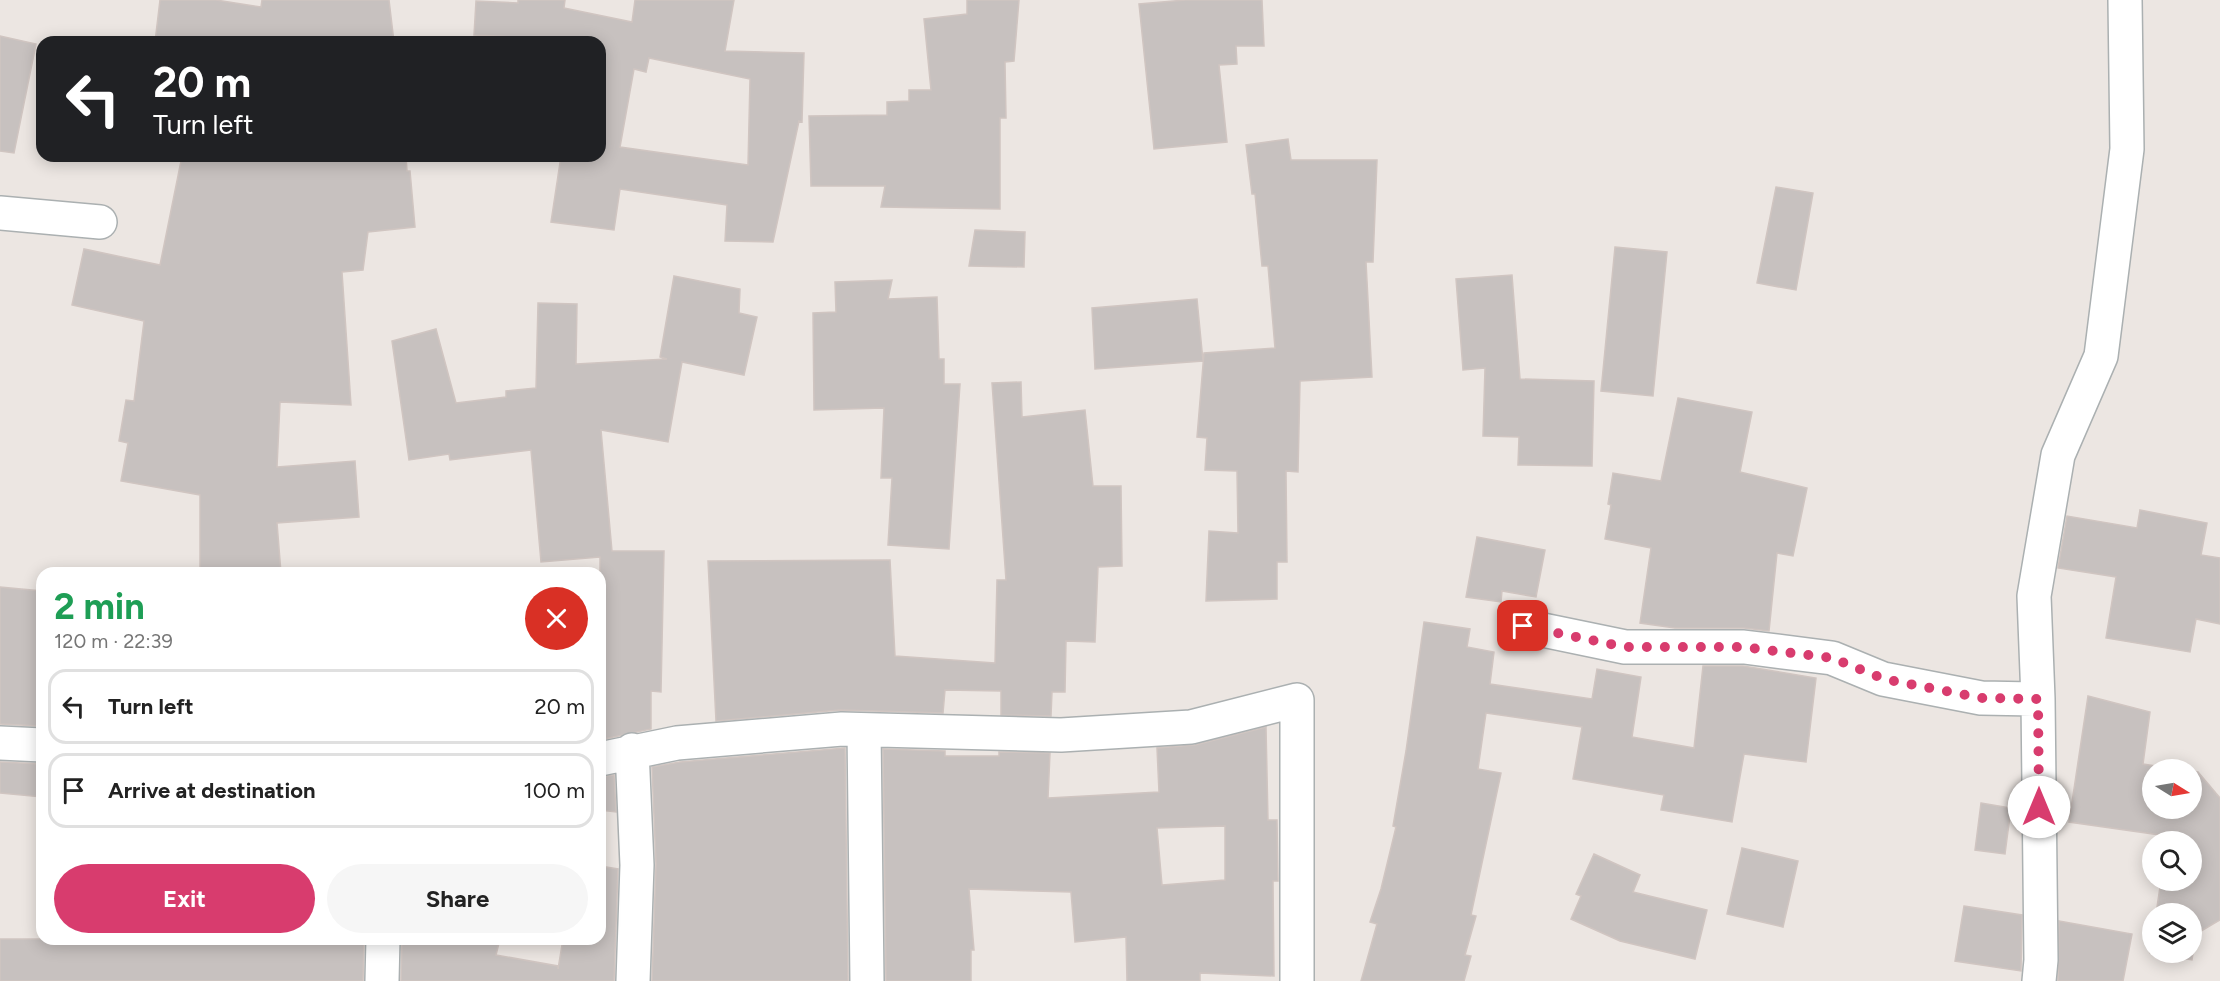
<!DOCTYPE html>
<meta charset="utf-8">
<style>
body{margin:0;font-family:Figtree,sans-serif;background:#f6f6f6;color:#222;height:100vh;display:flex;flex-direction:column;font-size:22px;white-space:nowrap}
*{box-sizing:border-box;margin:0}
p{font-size:20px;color:#767676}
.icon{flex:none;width:33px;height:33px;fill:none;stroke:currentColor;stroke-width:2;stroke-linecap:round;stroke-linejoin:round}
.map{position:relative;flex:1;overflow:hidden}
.sheet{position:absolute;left:36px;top:567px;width:570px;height:378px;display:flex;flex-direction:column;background:#fff;border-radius:18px;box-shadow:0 3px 15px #0003}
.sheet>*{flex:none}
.top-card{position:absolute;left:36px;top:36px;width:570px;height:126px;border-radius:18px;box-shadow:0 3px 15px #0003;background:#202124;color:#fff;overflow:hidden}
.needle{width:39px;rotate:101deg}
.buttons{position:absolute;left:2142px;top:759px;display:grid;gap:12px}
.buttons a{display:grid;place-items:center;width:60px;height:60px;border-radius:50%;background:#fff;box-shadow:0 3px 15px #0003;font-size:30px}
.pin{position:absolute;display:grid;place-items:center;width:51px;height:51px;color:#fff;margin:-26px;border-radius:12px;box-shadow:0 3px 9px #0006}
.me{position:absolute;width:66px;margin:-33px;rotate:0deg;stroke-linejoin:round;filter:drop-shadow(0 0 4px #0008)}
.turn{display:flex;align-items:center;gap:21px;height:126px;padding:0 18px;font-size:27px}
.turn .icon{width:78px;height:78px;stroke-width:2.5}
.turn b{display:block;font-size:42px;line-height:51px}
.round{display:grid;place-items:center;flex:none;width:63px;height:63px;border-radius:32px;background:#f6f6f6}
.headline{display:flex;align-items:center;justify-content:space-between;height:102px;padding:0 18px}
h1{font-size:36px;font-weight:700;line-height:45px;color:#1e9e55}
.action{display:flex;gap:12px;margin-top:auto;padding:12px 18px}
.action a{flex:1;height:69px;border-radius:36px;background:#d83c6e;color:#fff;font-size:24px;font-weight:700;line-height:69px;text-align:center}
.action a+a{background:#f6f6f6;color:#222}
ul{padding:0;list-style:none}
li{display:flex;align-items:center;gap:18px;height:75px;margin:0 12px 9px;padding:0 6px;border:3px solid #e0e0e0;border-radius:18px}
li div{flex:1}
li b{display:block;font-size:22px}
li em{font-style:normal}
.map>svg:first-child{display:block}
.building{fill:#c7c1bf;stroke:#d0c5c1;stroke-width:1.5;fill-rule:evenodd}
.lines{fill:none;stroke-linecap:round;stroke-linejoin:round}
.street-casing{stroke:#abb0b1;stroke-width:36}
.street{stroke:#fff;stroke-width:33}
.route{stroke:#d83c6e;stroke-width:10;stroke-dasharray:0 18}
</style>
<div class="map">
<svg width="2220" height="981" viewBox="0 0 2220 981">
<rect width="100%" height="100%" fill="#ece6e2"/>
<path class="building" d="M 160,0 L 216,0 L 261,7 L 262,0 L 389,0 L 394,42 L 155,42 Z
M 518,0 L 565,0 L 564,8 L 632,22 L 635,0 L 734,0 L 725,51 L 804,53 L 802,122 L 799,121 L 773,242 L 725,241 L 727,205 L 620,189 L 614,230 L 551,222 L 561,156 L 600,156 L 600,42 L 533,42 L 533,38 L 474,35 L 476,1 L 518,3 ZM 649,58 L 750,79 L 748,165 L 620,147 L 634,69 L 646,72 Z
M 967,0 L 1019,0 L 1014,61 L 1005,62 L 1006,118 L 1000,118 L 1000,209 L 881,207 L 885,186 L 811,186 L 809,116 L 887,115 L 887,102 L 909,101 L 909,90 L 931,90 L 924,19 L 967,14 Z
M 1185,0 L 1262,0 L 1264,46 L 1236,46 L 1237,64 L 1219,65 L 1227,142 L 1154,149 L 1139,4 Z
M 0,36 L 36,44 L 14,153 L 0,151 Z
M 1288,139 L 1291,160 L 1377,160 L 1373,262 L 1366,262 L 1372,377 L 1300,381 L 1298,472 L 1286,471 L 1287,562 L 1277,562 L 1277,599 L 1206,601 L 1209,531 L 1238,533 L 1237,471 L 1205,470 L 1207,438 L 1197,437 L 1204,353 L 1275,348 L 1268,266 L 1262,266 L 1255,194 L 1252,194 L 1246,145 Z
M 182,156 L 406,156 L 407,171 L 410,171 L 415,227 L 368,232 L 363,270 L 342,272 L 351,405 L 280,402 L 277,467 L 355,461 L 359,517 L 277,523 L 281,573 L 200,573 L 200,495 L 121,481 L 128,443 L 119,441 L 126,400 L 134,401 L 144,321 L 72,305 L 84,249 L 160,265 Z
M 1776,187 L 1813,193 L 1796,290 L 1757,283 Z
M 975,230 L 1025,232 L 1024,267 L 969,266 Z
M 1615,247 L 1667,252 L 1653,396 L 1601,391 Z
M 1512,275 L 1520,379 L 1594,381 L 1592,466 L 1518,465 L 1519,437 L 1483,436 L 1485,368 L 1463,370 L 1456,279 Z
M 674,276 L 740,289 L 739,313 L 757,317 L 744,375 L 682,362 L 668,442 L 601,430 L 612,551 L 664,551 L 661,692 L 651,691 L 651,729 L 604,739 L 604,675 L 600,675 L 600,557 L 541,562 L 531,450 L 450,460 L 449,454 L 409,460 L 392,341 L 436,329 L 456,403 L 506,397 L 506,391 L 536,388 L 538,303 L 577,304 L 576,364 L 667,359 L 660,357 Z
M 892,280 L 888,299 L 937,297 L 939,359 L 944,359 L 944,384 L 960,384 L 949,549 L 888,545 L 892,478 L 881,478 L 884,408 L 814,410 L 813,313 L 836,312 L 835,282 Z
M 1197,299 L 1203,361 L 1095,369 L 1092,308 Z
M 1021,382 L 1022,417 L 1085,410 L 1093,486 L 1121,486 L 1122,566 L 1098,567 L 1095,642 L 1066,641 L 1065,692 L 1052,692 L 1051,716 L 1001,715 L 1001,691 L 945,690 L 943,713 L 840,710 L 716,721 L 708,561 L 890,560 L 895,656 L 995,663 L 997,580 L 1006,580 L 992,383 Z
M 1678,398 L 1752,412 L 1740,472 L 1807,488 L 1793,556 L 1777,553 L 1769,631 L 1744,628 L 1675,628 L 1640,623 L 1651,548 L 1605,539 L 1611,505 L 1608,504 L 1613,473 L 1661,481 Z
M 2140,510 L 2207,523 L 2201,555 L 2220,558 L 2220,624 L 2196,619 L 2190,652 L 2106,638 L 2116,577 L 2058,568 L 2067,516 L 2137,528 Z
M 1477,537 L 1545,550 L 1536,597 L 1502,591 L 1501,602 L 1466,597 Z
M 0,587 L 42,591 L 42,690 L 39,726 L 0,724 Z
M 1424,622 L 1470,629 L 1467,647 L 1494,652 L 1490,684 L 1592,699 L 1597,669 L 1641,677 L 1632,737 L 1694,748 L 1703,666 L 1743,666 L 1816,678 L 1806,762 L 1744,754 L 1732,822 L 1661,810 L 1664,795 L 1573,779 L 1582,727 L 1486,713 L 1478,769 L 1501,773 L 1471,915 L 1476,916 L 1465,955 L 1471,956 L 1464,981 L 1361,981 L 1377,924 L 1370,922 L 1381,889 L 1396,827 L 1393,826 L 1406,751 Z
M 2088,696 L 2150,712 L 2143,764 L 2181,770 L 2152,770 L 2152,808 L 2192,808 L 2192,771 L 2198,772 L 2220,798 L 2220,920 L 2196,934 L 2192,960 L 2150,953 L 2152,936 L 2152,952 L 2192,952 L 2192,914 L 2156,914 L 2161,880 L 2192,880 L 2192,842 L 2167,842 L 2167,836 L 2069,822 Z
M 1266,727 L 1268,820 L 1277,820 L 1278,881 L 1273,881 L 1274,976 L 1200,973 L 1200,981 L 1127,981 L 1126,937 L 1075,942 L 1071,892 L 969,889 L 974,950 L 971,950 L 971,981 L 886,981 L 883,749 L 945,751 L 945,756 L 999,756 L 999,752 L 1050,753 L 1048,798 L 1159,792 L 1157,748 L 1195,745 ZM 1225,826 L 1225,880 L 1162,885 L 1157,828 Z
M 845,748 L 848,981 L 652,981 L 656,864 L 652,767 L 680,762 Z
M 0,762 L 42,764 L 42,797 L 0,793 Z
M 614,775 L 616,812 L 600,810 L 600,777 Z
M 1981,803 L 2011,808 L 2005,854 L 1975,850 Z
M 1742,848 L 1798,861 L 1783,927 L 1727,914 Z
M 1594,854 L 1640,875 L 1633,892 L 1707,910 L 1695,959 L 1620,941 L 1571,919 L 1581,896 L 1576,894 Z
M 600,866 L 618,869 L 614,981 L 401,981 L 402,939 L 500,939 L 496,955 L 558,966 L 558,969 L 563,939 L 600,939 Z
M 1964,906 L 2022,915 L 2021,971 L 1955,961 Z
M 2059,921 L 2132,934 L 2123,981 L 2058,981 Z
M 0,939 L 364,939 L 363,981 L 0,981 Z"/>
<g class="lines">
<defs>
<path id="street" d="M 0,213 L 100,222
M 1523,626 L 1625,647 L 1744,647 L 1832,658 L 1883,679 L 1981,698 L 2038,699
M 864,730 L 867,981
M 0,743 L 42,745
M 632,750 L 637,865 L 633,981
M 600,759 L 677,743 L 842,729 L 1061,735 L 1191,727 L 1297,700 L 1297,981
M 382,981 L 383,939
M 2039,981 L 2041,960 L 2038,699 L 2034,596 L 2058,455 L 2101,356 L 2127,149 L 2125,0"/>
</defs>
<use href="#street" class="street-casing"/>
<use href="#street" class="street"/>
</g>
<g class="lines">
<path class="route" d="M 1523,626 L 1625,647 L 1743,647 L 1832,658 L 1884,679 L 1981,698 L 2038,699 L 2039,807"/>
</g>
</svg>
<div class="buttons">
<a><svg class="needle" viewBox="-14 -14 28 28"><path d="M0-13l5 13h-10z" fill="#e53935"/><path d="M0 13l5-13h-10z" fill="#767676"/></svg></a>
<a><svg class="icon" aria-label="search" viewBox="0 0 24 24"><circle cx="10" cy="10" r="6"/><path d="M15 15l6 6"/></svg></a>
<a><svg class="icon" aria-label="layers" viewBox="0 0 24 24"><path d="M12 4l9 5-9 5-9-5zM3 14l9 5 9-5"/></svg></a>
</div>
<div class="pin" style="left:1523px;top:626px;background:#d93025"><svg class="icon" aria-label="arrive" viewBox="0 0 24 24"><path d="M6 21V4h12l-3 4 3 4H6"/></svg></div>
<svg class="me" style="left:2039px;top:807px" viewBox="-20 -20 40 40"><circle r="19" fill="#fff"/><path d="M0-13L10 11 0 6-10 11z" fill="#d83c6e"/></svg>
<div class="top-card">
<div class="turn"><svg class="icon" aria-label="left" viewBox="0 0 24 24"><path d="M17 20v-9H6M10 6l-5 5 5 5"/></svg><div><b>20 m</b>Turn left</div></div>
</div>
<section class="sheet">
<div class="headline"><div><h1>2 min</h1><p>120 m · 22:39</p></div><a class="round" style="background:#d93025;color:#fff"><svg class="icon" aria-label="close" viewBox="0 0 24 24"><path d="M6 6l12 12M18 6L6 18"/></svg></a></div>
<ul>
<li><svg class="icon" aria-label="left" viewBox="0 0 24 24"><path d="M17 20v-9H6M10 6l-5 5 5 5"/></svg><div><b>Turn left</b></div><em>20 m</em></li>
<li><svg class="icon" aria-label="arrive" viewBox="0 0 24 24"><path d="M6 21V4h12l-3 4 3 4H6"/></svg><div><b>Arrive at destination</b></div><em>100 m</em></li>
</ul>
<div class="action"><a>Exit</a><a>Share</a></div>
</section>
</div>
